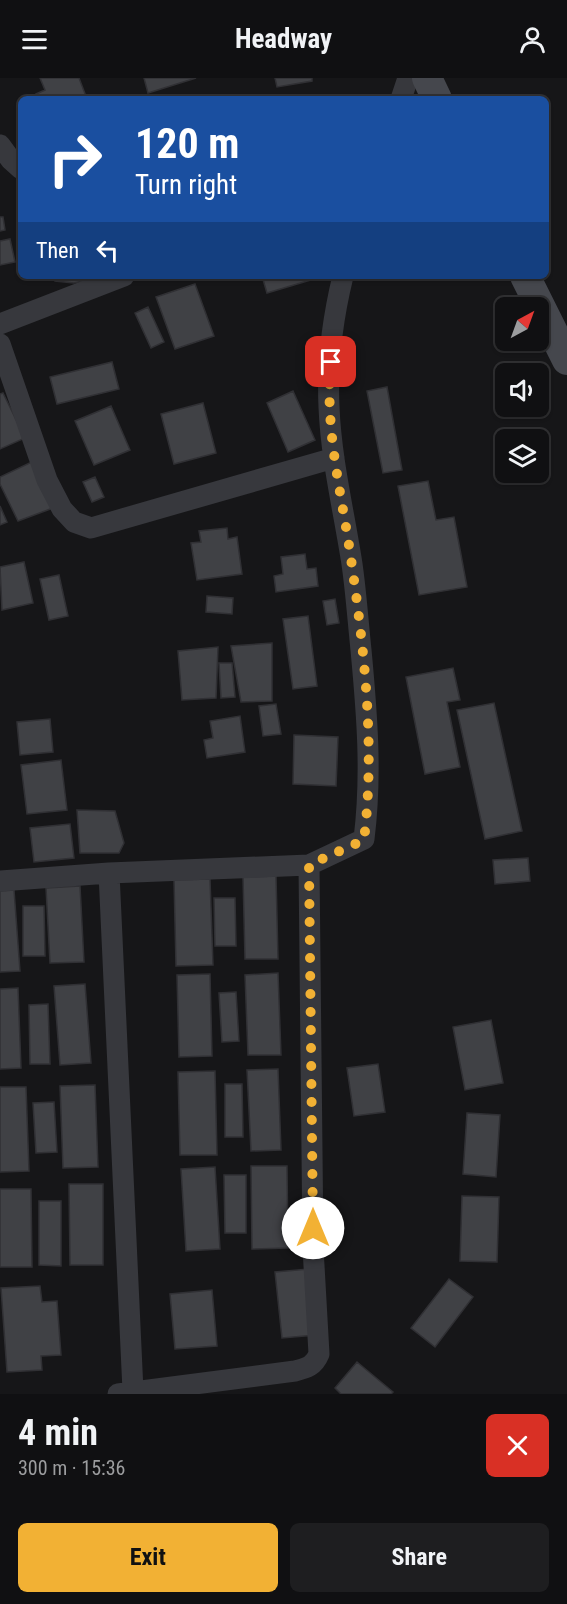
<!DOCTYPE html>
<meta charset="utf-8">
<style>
body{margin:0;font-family:"Roboto Condensed",sans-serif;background:#1e1e20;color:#f1f3f6;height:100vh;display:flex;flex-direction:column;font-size:22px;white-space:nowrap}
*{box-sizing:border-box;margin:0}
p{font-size:20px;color:#9c9d9f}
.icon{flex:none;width:33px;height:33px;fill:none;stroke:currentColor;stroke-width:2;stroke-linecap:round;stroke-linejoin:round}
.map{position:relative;height:1316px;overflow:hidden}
.panel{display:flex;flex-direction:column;background:#101012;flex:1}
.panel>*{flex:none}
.banner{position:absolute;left:18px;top:18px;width:531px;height:183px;border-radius:9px;box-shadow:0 2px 4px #0004,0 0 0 2px #303032;background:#1a4fa0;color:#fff;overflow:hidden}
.needle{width:39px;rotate:41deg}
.tools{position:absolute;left:495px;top:219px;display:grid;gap:12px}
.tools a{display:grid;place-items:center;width:54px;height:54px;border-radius:9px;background:#101012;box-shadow:0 2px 4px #0004,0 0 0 2px #303032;font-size:30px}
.pin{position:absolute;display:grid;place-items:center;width:51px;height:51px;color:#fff;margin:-26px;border-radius:12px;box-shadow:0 3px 9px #0006}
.me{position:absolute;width:66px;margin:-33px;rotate:0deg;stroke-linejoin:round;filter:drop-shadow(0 0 4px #0008)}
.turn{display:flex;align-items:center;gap:21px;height:126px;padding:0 18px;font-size:27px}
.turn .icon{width:78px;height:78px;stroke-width:2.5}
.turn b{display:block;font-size:42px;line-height:51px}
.then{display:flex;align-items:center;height:57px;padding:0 18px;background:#0003;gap:12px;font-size:22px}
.round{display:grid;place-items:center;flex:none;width:63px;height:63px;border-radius:9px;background:#1e1e20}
.head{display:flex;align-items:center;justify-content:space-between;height:102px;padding:0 18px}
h1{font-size:36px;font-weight:700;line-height:45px}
.button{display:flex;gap:12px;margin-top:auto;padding:12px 18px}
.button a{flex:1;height:69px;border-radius:9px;background:#f2b134;color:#111;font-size:24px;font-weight:700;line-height:69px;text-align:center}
.button a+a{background:#1e1e20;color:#f1f3f6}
header{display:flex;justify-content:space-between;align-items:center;height:78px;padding:0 18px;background:#101012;font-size:27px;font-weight:700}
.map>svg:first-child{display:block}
.building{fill:#404145;stroke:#303034;stroke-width:1.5}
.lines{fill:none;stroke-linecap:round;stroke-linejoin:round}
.street{stroke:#37383d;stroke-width:21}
.secondary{stroke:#45474d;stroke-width:30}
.route{stroke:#f2b134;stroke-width:10;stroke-dasharray:0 18}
</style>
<header><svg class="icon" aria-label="menu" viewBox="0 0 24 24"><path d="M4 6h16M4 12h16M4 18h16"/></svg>Headway<svg class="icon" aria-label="person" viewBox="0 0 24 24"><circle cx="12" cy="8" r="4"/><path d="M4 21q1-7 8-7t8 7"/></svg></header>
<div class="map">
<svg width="567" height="1316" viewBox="0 0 567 1316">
<rect width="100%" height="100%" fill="#161618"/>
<path class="building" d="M 40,0 L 79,0 L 87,21 L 38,21 L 36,16 L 45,12 Z
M 144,0 L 196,0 L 148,15 Z
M 275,0 L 312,0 L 312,3 L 277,9 Z
M 0,139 L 3,139 L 5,152 L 0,153 Z
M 10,161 L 15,184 L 0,187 L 0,163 Z
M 54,198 L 95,198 L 96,200 L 74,205 L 55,203 Z
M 262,198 L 324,198 L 267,215 Z
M 195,206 L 214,258 L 175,271 L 156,219 Z
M 148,229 L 164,264 L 151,270 L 135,235 Z
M 112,284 L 119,311 L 57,326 L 50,299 Z
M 387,309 L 402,392 L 383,395 L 367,313 Z
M 293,313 L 315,362 L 288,374 L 267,325 Z
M 3,315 L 25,360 L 0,371 L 0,316 Z
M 203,325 L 216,375 L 174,386 L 161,336 Z
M 111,328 L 130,372 L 94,387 L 75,343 Z
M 40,380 L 53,430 L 18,443 L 0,406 L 0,399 Z
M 95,399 L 104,419 L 92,424 L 83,404 Z
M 428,403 L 436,442 L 454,439 L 467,509 L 419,517 L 398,408 Z
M 0,428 L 7,444 L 0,447 Z
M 227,450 L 228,461 L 237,459 L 242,496 L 197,502 L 191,465 L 201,464 L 199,453 Z
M 305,476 L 307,491 L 316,490 L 318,508 L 276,514 L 274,498 L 283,496 L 281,479 Z
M 24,484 L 33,525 L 2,532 L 0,489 Z
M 59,497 L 68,538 L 49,542 L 40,501 Z
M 207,518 L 233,520 L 232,536 L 206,534 Z
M 335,521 L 339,545 L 327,547 L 323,523 Z
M 308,538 L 317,608 L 293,611 L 283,541 Z
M 272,565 L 272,623 L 241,624 L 231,568 Z
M 218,569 L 216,620 L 182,622 L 178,573 Z
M 219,585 L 232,585 L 235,619 L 221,620 Z
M 453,590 L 460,622 L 447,624 L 460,689 L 425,696 L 406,599 Z
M 494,625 L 522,753 L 485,761 L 457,632 Z
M 276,626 L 281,656 L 263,658 L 259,628 Z
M 240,638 L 245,674 L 207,680 L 204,662 L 213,660 L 210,643 Z
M 50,641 L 53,674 L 20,677 L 17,644 Z
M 294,657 L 338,659 L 336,708 L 293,706 Z
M 61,682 L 67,732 L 27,736 L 21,687 Z
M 77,732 L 115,733 L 124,765 L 119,775 L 80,775 Z
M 70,746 L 74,780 L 34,784 L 30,750 Z
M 528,780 L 530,803 L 495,806 L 493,782 Z
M 276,798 L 278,881 L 245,881 L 243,799 Z
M 210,801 L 213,887 L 176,888 L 174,802 Z
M 80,808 L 84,884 L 50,885 L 46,810 Z
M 14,812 L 20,893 L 0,894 L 0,813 Z
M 214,820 L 235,820 L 236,868 L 215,868 Z
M 23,828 L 44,828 L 45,878 L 23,878 Z
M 278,895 L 281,977 L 248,977 L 245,897 Z
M 210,896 L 212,978 L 179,979 L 177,897 Z
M 85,906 L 91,985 L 60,987 L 54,908 Z
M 18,910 L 21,990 L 0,991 L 0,911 Z
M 236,914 L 239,963 L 222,964 L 219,915 Z
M 48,926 L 50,986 L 30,986 L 29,927 Z
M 491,942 L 503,1005 L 465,1012 L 453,949 Z
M 378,986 L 385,1034 L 354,1038 L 347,990 Z
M 278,991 L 281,1072 L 251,1073 L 247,992 Z
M 215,993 L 217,1077 L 180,1077 L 178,994 Z
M 225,1006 L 242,1006 L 243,1059 L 225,1059 Z
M 95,1007 L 98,1089 L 63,1090 L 60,1008 Z
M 0,1009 L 26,1009 L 29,1093 L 0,1094 Z
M 54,1024 L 57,1074 L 36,1075 L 33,1025 Z
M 467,1035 L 500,1037 L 496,1099 L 463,1096 Z
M 251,1088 L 287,1088 L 288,1170 L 252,1171 Z
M 215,1089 L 220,1171 L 186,1173 L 181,1091 Z
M 224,1097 L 246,1097 L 246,1155 L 225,1155 Z
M 69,1106 L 103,1106 L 103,1187 L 70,1187 Z
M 0,1111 L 31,1111 L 32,1189 L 0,1189 Z
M 462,1118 L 499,1119 L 497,1184 L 460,1183 Z
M 39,1123 L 61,1123 L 61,1188 L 39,1187 Z
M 309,1191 L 316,1257 L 282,1260 L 275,1194 Z
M 449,1201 L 473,1219 L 435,1269 L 411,1250 Z
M 40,1208 L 42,1224 L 57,1223 L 61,1277 L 41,1278 L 42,1292 L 7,1294 L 1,1210 Z
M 212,1212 L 217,1268 L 175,1271 L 170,1216 Z
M 357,1284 L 393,1314 L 391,1316 L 341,1316 L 335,1310 Z"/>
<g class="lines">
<path class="street" d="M 401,21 L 408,0
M 0,67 L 11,82 L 21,91
M 0,246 L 124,198
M 0,266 L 47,402 L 62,431 L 74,444 L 91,450 L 334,380
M 109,795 L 133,1313
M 0,803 L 109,795 L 309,787 L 364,761 C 372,697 367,636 361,572 C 358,543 356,514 352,486 C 344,434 331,381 329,329 C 327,286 333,239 343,198
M 118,1316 L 295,1293 C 307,1290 314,1288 319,1276 L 313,1170 L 309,787"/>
<path class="secondary" d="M 427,0 L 437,21
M 525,198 L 567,282"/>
</g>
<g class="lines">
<path class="route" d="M 313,1150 L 309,787 L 364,762 C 375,671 365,578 352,488 C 343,420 324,353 331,284"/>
</g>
</svg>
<div class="tools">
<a><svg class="needle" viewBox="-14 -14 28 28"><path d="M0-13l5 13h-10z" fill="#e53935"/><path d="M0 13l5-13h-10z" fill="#9c9d9f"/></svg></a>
<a><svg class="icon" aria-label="sound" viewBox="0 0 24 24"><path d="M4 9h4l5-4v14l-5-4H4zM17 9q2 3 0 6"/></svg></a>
<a><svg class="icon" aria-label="layers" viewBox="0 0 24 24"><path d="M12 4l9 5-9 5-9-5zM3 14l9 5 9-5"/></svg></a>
</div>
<div class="pin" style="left:331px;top:284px;background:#d93025"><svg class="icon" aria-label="arrive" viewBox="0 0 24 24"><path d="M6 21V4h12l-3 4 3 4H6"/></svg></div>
<svg class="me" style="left:313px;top:1150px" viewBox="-20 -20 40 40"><circle r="19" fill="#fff"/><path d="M0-13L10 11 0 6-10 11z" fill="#f2b134"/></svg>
<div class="banner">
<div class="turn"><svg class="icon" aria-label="right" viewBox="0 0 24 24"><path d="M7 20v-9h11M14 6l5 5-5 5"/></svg><div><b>120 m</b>Turn right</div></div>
<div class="then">Then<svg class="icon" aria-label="left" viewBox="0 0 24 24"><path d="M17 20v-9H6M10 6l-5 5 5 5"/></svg></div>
</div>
</div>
<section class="panel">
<div class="head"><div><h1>4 min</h1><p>300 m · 15:36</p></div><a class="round" style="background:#d93025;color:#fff"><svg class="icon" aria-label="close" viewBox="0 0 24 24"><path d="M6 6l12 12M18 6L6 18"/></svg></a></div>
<div class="button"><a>Exit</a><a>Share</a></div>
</section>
